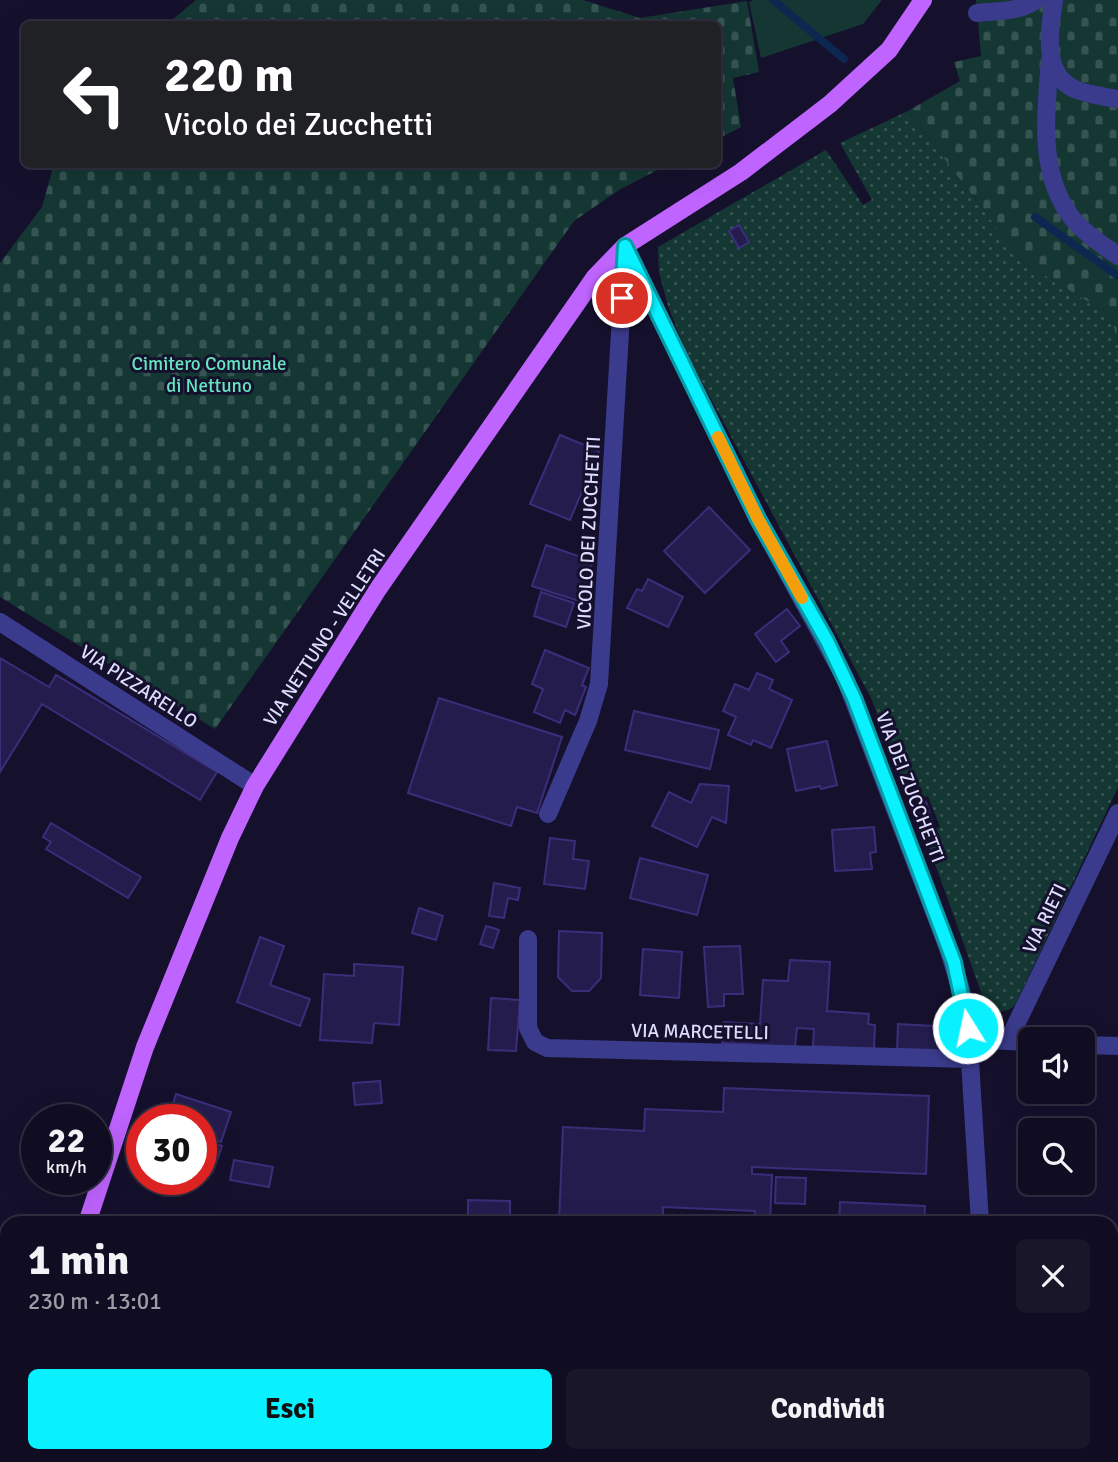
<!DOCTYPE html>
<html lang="it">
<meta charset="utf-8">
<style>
body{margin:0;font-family:Signika,sans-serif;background:#19162a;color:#f1f3f6;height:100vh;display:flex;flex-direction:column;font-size:26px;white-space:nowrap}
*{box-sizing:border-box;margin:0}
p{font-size:23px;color:#9c9ca5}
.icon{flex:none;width:38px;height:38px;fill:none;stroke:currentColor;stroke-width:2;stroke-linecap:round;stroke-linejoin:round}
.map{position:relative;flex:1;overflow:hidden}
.drawer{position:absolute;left:0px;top:1216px;width:1118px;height:247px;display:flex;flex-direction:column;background:#100d22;border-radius:21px 21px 0 0;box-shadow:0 7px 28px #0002,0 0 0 2px #302d40}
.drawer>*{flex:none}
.top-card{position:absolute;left:21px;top:21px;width:700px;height:147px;border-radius:10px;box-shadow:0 7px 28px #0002,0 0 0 2px #302d40;background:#202124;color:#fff;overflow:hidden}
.controls{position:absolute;left:1018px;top:1027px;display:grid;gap:14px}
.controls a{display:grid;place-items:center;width:77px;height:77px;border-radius:10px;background:#100d22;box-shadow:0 7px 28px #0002,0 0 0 2px #302d40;font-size:35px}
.speed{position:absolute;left:21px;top:1104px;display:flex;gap:14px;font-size:35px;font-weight:700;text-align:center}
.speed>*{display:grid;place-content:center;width:91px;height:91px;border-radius:50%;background:#100d22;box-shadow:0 7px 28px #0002,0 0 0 2px #302d40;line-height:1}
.speed small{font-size:18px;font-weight:400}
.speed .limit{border:10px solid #d22;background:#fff;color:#111}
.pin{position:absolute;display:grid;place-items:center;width:60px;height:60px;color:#fff;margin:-30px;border:4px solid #fff;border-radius:50%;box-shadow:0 2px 7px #0007}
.me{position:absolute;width:77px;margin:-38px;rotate:350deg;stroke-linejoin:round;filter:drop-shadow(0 0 5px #0008)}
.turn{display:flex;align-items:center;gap:24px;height:147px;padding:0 28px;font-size:32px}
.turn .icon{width:91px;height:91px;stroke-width:2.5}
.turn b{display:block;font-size:49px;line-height:60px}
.round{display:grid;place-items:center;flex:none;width:74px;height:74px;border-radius:10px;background:#19162a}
.head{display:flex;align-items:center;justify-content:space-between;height:119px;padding:0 28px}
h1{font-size:42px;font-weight:700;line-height:52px}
.cta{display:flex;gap:14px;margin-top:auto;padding:14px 28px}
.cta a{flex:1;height:80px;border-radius:10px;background:#09f0ff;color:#111;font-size:28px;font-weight:700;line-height:80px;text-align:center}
.cta a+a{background:#19162a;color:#f1f3f6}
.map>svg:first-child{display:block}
.grass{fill:url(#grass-dots);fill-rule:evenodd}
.cemetery{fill:url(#cemetery-stones)}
.park{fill:#143734}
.water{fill:url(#water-waves)}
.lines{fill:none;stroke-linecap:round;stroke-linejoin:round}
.stream{stroke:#0c2851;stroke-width:8}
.building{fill:#251c4e;stroke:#3a2e7b;stroke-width:2}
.minor{stroke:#3b3b8d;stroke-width:18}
.major{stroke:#bf64ff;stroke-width:18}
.route-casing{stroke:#069ca6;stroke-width:18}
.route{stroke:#09f0ff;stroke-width:12}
.slow{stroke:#f59e0b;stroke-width:12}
.labels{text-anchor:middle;stroke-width:6;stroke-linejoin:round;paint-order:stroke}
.park-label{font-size:19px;fill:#64e4bf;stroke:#15112d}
.street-label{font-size:19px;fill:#dfddff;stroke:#15112d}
</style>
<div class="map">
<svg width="1118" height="1462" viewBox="0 0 1118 1462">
<defs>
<pattern id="grass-dots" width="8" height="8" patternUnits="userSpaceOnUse" patternTransform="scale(1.75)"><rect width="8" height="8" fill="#143734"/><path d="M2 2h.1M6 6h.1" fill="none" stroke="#365452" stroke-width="1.8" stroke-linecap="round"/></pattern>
<pattern id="cemetery-stones" width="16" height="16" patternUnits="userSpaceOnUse" patternTransform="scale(1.75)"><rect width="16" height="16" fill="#143734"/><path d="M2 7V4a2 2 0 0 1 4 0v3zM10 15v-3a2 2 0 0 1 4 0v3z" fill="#365452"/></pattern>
<pattern id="water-waves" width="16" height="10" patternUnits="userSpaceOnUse" patternTransform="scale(1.75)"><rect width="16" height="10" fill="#0c2851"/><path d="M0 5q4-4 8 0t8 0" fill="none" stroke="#2f476b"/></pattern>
</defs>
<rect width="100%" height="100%" fill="#15112d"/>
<path class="grass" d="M 908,111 L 1023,262 L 1110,315 L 1118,341 L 1118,787 L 1015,1005 C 1007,1013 994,1014 986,1006 L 924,833 L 940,827 L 928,796 L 911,801 L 871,698 L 687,354 L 668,306 L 659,272 L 658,247 L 826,150 L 863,205 L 872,200 L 840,143 ZM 739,226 L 749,242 L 739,248 L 729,231 Z"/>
<path class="cemetery" d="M 196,0 L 583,0 L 640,18 L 747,1 L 759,72 L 733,78 L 741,127 L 718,139 L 718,24 L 167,24 Z
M 976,0 L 1118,0 L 1118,341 L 1110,315 L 1023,262 L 908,111 L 960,81 L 954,62 L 981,56 Z
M 54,164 L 667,164 L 667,165 L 619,190 L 574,221 L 215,729 L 0,597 L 0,263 L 42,207 Z"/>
<path class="park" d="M 754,0 L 882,0 L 863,24 L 761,58 L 749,2 Z"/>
<path class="water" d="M 892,1456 L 945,1456 L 945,1462 L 891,1462 Z"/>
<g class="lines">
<path class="stream" d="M 773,0 L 844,59
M 1035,217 L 1118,276"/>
</g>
<path class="building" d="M 739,225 L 749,242 L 739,248 L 729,231 Z
M 560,435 L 599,451 L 570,520 L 530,504 Z
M 709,507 L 750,550 L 705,593 L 664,551 Z
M 546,545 L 593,561 L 579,601 L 532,586 Z
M 648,579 L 683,597 L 668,627 L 627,608 L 637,589 L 642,591 Z
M 541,592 L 574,603 L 566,627 L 534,616 Z
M 787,609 L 800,626 L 781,641 L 789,652 L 776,662 L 755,634 Z
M 545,650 L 589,668 L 582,685 L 586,687 L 575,715 L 565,710 L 560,723 L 534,712 L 543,689 L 532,684 Z
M 0,658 L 49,687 L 56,675 L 217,772 L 200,800 L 42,704 L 0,772 Z
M 757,673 L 773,680 L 769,689 L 792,700 L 771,748 L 753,740 L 751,745 L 728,735 L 736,717 L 723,711 L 735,684 L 749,690 Z
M 439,698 L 562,737 L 537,813 L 517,807 L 511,826 L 408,793 Z
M 634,711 L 719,730 L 710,769 L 625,750 Z
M 827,741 L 837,785 L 821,789 L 820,786 L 796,791 L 787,749 Z
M 700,784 L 729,786 L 726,823 L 712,817 L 697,847 L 652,826 L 669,792 L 691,803 Z
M 926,802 L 934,826 L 920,830 L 912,807 Z
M 51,823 L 141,877 L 128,898 L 46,849 L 51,842 L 43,837 Z
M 874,827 L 876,852 L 870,853 L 872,869 L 835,871 L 832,830 Z
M 550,838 L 575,841 L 573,859 L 589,861 L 585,889 L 544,884 Z
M 640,858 L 708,875 L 697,915 L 630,898 Z
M 494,883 L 520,888 L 518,900 L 508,898 L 504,918 L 489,916 Z
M 419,908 L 443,916 L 436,940 L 412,933 Z
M 486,926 L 499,930 L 493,948 L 480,944 Z
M 559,931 L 602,933 L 601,978 L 589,991 L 572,991 L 558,977 Z
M 260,937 L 284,946 L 270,985 L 310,999 L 300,1026 L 237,1002 Z
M 740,946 L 743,994 L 724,994 L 724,1006 L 708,1007 L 704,947 Z
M 643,949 L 682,952 L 679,998 L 640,995 Z
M 790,960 L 830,962 L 827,1011 L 869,1014 L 868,1024 L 875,1025 L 874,1049 L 813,1046 L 814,1029 L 797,1028 L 795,1047 L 722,1043 L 724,1022 L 760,1024 L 763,980 L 788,981 Z
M 354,964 L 403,967 L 399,1025 L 374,1023 L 372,1043 L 320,1040 L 324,974 L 354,976 Z
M 491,998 L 520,1000 L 516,1051 L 488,1050 Z
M 898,1024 L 952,1027 L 951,1051 L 897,1049 Z
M 380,1081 L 382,1103 L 355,1105 L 353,1083 Z
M 724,1088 L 929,1096 L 926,1174 L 752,1167 L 752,1174 L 772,1175 L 770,1223 L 754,1223 L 755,1211 L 663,1207 L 663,1223 L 559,1223 L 563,1127 L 644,1131 L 645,1109 L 723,1112 Z
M 176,1094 L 231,1112 L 221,1142 L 201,1135 L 201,1120 L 168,1120 Z
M 201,1139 L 222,1146 L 213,1172 L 201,1168 Z
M 234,1160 L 273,1167 L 269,1187 L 230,1180 Z
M 776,1177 L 806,1178 L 805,1204 L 775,1203 Z
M 468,1200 L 510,1201 L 510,1222 L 468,1221 Z
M 840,1202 L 925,1206 L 924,1223 L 839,1223 Z
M 1111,1239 L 1118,1239 L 1117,1299 L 1111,1298 Z
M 1111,1439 L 1118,1439 L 1118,1462 L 1057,1462 L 1057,1456 L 1111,1456 Z
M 309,1456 L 357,1456 L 363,1458 L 362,1462 L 308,1462 Z"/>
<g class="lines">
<path class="minor" d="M 1054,0 C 1049,32 1041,79 1080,91 C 1092,95 1106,97 1118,99
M 977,13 C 997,11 1020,12 1036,0
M 1050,60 C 1046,111 1038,169 1069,214 C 1080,230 1102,245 1118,256
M 625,246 L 758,519 L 845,678 L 948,948 L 961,990 L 968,1028 L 980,1223
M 0,622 L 255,786
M 548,814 L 588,721 L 599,684 L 625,249
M 528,939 L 528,1028 L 535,1042 L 547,1048 L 971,1059
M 969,1039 L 1031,1042
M 1008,1041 L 1118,813
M 1083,1045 L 1118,1046
M 1111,1352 L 1118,1353
M 991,1456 L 991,1462"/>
<path class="major" d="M 87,1223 L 145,1047 L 230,838 L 255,786 L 378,589 L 595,277 L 625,246 L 741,172 L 830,104 L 889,50 L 923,0
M 34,1462 L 35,1456"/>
</g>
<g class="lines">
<defs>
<path id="route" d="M 622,298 L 625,246 L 758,519 L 827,641 L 854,698 L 954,962 L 968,1028"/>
</defs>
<use href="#route" class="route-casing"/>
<use href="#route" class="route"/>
<path class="slow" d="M 718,437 L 758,519 L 802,598"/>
</g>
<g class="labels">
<g class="park-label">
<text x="209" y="370">Cimitero Comunale<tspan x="209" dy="22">di Nettuno</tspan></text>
</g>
<g class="street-label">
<text transform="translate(588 533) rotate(-87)" y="7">VICOLO DEI ZUCCHETTI</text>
<text transform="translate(324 637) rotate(-57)" y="7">VIA NETTUNO - VELLETRI</text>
<text transform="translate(139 686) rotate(33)" y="7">VIA PIZZARELLO</text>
<text transform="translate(911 787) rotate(69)" y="7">VIA DEI ZUCCHETTI</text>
<text transform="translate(1044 918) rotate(-64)" y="7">VIA RIETI</text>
<text transform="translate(700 1031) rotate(1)" y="7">VIA MARCETELLI</text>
</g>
</g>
</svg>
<div class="controls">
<a><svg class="icon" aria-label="sound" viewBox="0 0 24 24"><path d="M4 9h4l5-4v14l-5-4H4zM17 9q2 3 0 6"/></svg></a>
<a><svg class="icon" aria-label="search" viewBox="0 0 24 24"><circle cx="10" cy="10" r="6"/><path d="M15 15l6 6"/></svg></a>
</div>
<div class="speed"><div>22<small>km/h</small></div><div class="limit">30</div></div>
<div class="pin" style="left:622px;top:298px;background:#d93025"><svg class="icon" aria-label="arrive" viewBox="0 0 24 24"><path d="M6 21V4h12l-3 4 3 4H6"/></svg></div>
<svg class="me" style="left:968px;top:1028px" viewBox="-20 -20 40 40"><circle r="17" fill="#09f0ff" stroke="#fff" stroke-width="3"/><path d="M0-11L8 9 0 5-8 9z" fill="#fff"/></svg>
<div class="top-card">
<div class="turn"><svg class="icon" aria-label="left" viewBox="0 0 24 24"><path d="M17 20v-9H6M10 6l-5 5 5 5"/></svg><div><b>220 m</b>Vicolo dei Zucchetti</div></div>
</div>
<section class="drawer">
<div class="head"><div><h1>1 min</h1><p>230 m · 13:01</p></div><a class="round"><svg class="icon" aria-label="close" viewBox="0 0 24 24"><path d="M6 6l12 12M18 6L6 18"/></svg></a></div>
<div class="cta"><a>Esci</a><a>Condividi</a></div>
</section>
</div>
